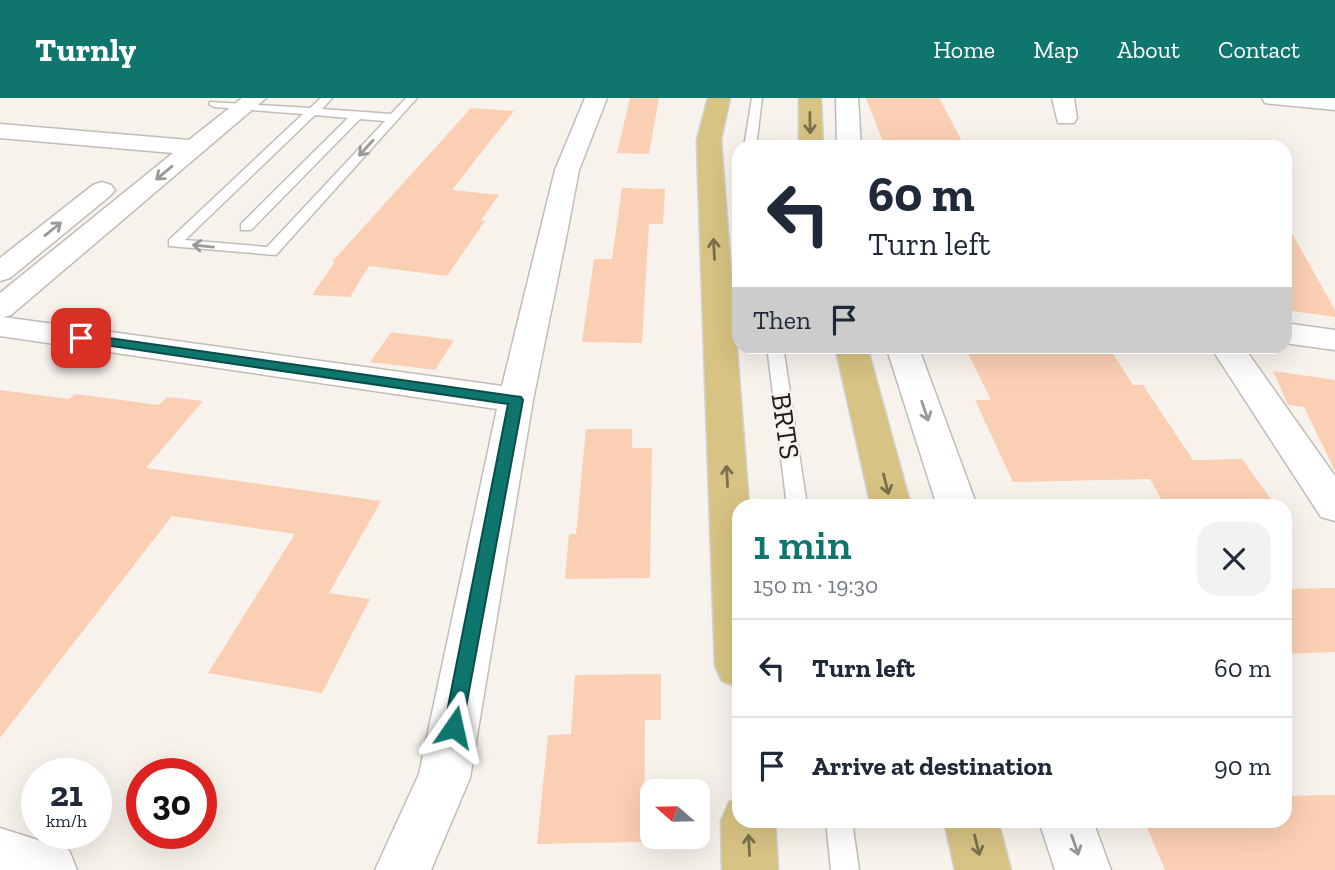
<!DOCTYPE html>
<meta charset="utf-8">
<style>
body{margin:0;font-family:"Zilla Slab",serif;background:#f2f2f3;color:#1f2937;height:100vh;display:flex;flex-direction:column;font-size:26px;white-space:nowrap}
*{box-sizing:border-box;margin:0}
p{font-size:23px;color:#747a83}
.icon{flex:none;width:38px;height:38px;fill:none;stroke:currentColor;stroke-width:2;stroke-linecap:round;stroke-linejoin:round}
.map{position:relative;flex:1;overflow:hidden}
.sheet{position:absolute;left:732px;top:401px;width:560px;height:329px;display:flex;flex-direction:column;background:#fff;border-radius:21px;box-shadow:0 7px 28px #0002}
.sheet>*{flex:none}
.banner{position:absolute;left:732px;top:42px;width:560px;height:214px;border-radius:21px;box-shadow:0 7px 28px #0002;background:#fff;color:#1f2937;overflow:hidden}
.needle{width:46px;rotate:290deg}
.buttons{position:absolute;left:640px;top:681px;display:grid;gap:14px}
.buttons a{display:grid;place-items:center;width:70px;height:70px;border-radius:14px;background:#fff;box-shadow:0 7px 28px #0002;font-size:35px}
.speed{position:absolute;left:21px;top:660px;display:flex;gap:14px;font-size:35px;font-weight:700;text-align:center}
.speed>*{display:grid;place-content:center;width:91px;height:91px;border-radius:50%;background:#fff;box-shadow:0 7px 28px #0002;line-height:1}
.speed small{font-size:18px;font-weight:400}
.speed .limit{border:10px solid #d22;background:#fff;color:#111}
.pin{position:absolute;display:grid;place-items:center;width:60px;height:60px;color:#fff;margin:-30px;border-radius:14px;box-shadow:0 4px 10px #0006}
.me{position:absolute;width:77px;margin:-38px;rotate:11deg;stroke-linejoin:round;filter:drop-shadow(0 0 5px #0008)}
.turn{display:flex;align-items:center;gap:24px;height:147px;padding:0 21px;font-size:32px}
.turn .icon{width:91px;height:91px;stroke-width:2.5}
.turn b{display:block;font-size:49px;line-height:60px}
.then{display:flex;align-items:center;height:66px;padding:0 21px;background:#0003;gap:14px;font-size:26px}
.round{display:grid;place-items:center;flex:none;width:74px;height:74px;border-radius:21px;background:#f2f2f3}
.summary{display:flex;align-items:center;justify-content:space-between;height:119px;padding:0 21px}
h1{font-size:42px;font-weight:600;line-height:52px;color:#0f766e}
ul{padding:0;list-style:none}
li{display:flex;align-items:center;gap:21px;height:98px;padding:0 21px;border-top:2px solid #e0e1e3}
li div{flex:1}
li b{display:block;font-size:26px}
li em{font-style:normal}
header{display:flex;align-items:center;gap:42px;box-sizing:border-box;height:98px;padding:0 35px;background:#0f766e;color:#fff}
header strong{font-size:33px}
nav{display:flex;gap:38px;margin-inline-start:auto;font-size:24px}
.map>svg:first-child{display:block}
.building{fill:#fbcfb4}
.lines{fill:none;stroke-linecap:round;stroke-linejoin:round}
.service-casing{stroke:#c1bcb6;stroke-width:3}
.minor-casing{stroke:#c1bcb6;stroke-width:3}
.primary-casing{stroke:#d2d2d1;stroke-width:3}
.service{fill:#fff;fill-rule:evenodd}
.minor{fill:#fff;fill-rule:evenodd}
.primary{fill:#d7c383;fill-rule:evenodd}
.oneway{stroke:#7a704e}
.oneway2{stroke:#999998}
.route{fill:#0f766e;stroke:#0a4d48;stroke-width:2}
.labels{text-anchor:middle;stroke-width:5;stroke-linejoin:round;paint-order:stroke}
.street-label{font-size:28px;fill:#1d1c19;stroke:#f8f2ec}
</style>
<header>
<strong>Turnly</strong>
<nav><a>Home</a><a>Map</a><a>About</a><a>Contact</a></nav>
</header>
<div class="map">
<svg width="1335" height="772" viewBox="0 0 1335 772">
<rect width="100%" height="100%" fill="#f8f2ec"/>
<path class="building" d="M 630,0 L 659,0 L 649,56 L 617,55 Z
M 866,0 L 939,0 L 965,49 L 885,49 Z
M 471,10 L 514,13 L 452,92 L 499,97 L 481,122 L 485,123 L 447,178 L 369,168 L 350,199 L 312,197 L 335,164 L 332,164 Z
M 622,90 L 665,91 L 663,126 L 649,126 L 642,245 L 582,244 L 594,161 L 612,161 Z
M 1284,121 L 1335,212 L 1335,219 L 1284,212 Z
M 391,234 L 454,242 L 435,272 L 370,264 Z
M 964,248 L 1108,248 L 1133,287 L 1143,287 L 1193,362 L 1242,361 L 1276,408 L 1165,408 L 1150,381 L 1013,384 L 975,302 L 991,302 Z
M 1273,273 L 1335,282 L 1335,373 L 1304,309 L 1288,307 Z
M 0,292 L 69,301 L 75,296 L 159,307 L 167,299 L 203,303 L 146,370 L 381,403 L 329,495 L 370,501 L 322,595 L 208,575 L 295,436 L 172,418 L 0,640 Z
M 586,331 L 632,331 L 632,350 L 652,350 L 650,480 L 565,481 L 569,436 L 576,436 Z
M 1335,490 L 1335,554 L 1284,556 L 1284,491 Z
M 661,576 L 661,622 L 645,622 L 644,744 L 537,746 L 548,637 L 571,636 L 575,577 Z
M 1335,697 L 1335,772 L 1165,772 L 1144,723 L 1284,723 L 1284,698 Z"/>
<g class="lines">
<defs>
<path id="service" d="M 321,0 L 332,0 L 322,11 L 391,16 L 406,0 L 417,0 L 276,157 L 169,148 L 169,142 L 303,16 L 214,9 L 209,6 L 210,4 L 310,10 ZM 315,17 L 348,20 L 241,126 L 241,132 L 251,132 L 360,21 L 385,23 L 267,149 L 185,142 Z
M 752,0 L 762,0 L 756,49 L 744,49 Z
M 767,248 L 783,248 L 807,408 L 787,408 Z
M 826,723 L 852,723 L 859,772 L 831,772 Z"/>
<path id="minor" d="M 242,0 L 266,0 L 11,217 L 3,219 L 502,288 L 555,72 L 585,0 L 607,0 L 579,72 L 568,130 L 533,302 L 470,680 L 431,772 L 375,772 L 419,676 L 497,311 L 0,238 L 0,195 L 173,55 L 0,40 L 0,26 L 189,42 Z
M 836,0 L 858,0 L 861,49 L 837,49 Z
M 1052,0 L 1074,0 L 1077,20 L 1074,25 L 1058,25 Z
M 1262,0 L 1335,0 L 1335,12 L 1273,6 L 1265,5 Z
M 102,84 L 111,87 L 115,92 L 111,97 L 10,180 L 0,183 L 0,160 L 93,87 Z
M 1284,225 L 1335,232 L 1335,252 L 1284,245 Z
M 886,248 L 918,248 L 977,408 L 937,408 Z
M 1210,248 L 1243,248 L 1335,378 L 1335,423 L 1321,419 Z
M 1039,723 L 1093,723 L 1111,772 L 1055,772 Z
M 0,730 L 69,752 L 77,772 L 0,772 Z"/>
<path id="primary" d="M 708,0 L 730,0 L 721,42 L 749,408 L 738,408 L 738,589 L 722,583 L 715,568 L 698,80 L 697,42 Z
M 799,0 L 821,0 L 823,49 L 799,49 Z
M 835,248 L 867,248 L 911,408 L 871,408 Z
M 738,700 L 738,723 L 775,723 L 778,772 L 722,772 L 721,723 L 729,704 Z
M 944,723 L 998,723 L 1011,772 L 955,772 Z"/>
</defs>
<use href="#service" class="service-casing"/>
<use href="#minor" class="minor-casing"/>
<use href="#primary" class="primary-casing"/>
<use href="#service" class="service"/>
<use href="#minor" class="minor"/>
<use href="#primary" class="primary"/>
</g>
<defs><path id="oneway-shaft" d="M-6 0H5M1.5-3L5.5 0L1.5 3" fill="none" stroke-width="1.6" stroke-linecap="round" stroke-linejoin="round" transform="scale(1.75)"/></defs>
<g class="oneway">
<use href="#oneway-shaft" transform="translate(810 25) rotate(89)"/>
<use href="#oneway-shaft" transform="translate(714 151) rotate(-93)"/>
<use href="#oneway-shaft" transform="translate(727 378) rotate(-93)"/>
<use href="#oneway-shaft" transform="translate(886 386) rotate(76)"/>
<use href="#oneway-shaft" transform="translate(749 747) rotate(-93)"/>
<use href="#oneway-shaft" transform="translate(977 747) rotate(76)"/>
</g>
<g class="oneway2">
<use href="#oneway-shaft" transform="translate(366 50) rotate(132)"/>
<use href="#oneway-shaft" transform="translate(164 75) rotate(140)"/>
<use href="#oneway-shaft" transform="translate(53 131) rotate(-39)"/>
<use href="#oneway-shaft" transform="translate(203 148) rotate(-174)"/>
<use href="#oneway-shaft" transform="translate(925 313) rotate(71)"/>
<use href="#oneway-shaft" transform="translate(1075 747) rotate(71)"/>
</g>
<path class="route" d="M 81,236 L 521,299 L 523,302 L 461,636 L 454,638 L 447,636 L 444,629 L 508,306 L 77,243 L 77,237 Z"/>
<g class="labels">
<g class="street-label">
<text transform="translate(786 328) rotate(82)" y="10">BRTS</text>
</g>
</g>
</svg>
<div class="buttons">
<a><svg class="needle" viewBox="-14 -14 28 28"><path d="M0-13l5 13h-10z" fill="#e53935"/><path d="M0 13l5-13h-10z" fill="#747a83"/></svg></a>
</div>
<div class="speed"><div>21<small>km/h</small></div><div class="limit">30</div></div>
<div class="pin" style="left:81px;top:240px;background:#d93025"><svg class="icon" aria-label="arrive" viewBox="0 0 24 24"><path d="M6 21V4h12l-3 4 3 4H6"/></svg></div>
<svg class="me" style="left:454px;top:629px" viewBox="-20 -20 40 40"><path d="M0-17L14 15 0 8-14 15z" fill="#0f766e" stroke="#fff" stroke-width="4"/></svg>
<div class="banner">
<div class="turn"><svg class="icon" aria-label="left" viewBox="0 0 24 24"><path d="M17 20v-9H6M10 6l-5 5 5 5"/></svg><div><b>60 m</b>Turn left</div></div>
<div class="then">Then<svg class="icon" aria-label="arrive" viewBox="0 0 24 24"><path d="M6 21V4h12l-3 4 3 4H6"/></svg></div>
</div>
<section class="sheet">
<div class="summary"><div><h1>1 min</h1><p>150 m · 19:30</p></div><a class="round"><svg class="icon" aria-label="close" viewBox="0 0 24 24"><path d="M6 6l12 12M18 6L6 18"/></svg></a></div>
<ul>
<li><svg class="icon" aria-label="left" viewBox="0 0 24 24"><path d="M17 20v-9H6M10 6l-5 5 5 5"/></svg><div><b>Turn left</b></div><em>60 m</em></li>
<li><svg class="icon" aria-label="arrive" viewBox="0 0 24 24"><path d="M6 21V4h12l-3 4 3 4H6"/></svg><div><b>Arrive at destination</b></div><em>90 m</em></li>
</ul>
</section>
</div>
